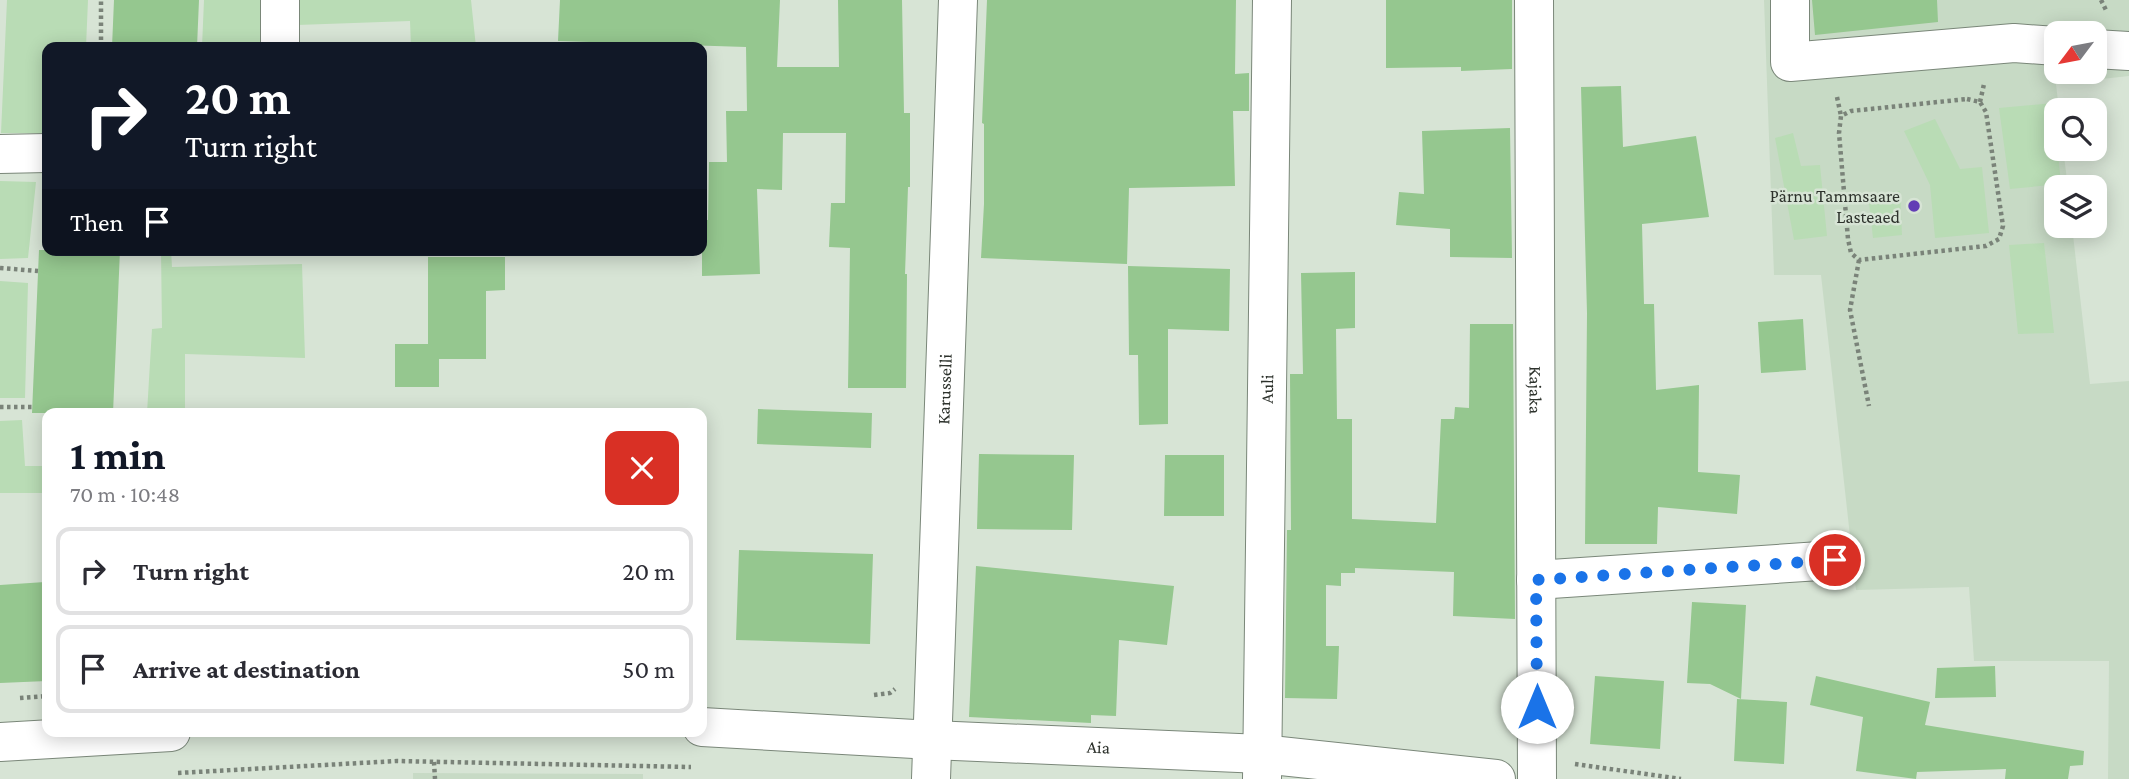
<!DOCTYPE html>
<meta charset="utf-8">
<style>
body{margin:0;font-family:"Crimson Pro",serif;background:#f2f2f3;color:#2b2b33;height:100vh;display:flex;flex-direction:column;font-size:26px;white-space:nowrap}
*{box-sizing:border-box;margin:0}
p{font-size:23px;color:#7c7c81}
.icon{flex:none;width:38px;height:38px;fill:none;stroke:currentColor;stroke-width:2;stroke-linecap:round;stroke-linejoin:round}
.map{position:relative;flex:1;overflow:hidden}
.panel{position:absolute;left:42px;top:408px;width:665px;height:329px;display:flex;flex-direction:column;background:#fff;border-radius:14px;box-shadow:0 4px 18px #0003}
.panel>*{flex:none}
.hud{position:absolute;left:42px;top:42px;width:665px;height:214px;border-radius:14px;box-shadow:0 4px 18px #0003;background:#111827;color:#fff;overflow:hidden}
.needle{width:46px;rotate:238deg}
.tools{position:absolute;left:2044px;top:21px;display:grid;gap:14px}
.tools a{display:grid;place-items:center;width:63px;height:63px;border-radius:14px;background:#fff;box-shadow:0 4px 18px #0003;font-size:35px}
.pin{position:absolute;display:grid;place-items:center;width:60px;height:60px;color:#fff;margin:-30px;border:4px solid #fff;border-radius:50%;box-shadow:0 2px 7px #0007}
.me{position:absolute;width:77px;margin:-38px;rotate:0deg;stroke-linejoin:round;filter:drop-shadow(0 0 5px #0008)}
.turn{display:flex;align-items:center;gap:24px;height:147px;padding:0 28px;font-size:32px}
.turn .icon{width:91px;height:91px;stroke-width:2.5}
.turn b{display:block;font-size:49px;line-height:60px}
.then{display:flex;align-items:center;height:66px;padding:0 28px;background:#0003;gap:14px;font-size:26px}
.round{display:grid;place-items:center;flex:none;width:74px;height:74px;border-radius:14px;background:#f2f2f3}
.overview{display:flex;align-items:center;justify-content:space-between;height:119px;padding:0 28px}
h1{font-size:42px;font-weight:700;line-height:52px;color:#111827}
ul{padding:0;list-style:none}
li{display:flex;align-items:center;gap:21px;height:88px;margin:0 14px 10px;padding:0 14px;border:4px solid #e1e1e2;border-radius:14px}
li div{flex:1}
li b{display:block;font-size:26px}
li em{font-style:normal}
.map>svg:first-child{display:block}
.built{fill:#c7dac5;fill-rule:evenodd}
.green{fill:#b9dcb5}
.building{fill:#95c78f}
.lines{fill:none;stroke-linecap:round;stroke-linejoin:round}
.minor-casing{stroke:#7a8779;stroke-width:40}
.path{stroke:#7a8379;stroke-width:4.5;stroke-dasharray:3.5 3.5;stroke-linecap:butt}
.minor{stroke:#fff;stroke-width:38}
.route{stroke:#1a73e8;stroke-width:12;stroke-dasharray:0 21.6}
.poi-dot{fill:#623db5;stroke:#d7e4d5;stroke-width:2.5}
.labels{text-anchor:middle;stroke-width:5;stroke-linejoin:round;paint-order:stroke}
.poi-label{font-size:18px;fill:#2d322c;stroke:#d7e4d5;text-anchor:end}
.street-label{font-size:18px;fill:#2d322c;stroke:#d7e4d5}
</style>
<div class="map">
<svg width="2129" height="779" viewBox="0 0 2129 779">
<rect width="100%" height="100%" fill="#d7e4d5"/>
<path class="built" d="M 1764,0 L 2129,0 L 2129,76 L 2056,84 L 2059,110 L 2056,110 L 2056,149 L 2063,149 L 2068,187 L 2056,187 L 2056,226 L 2072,226 L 2090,384 L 2129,381 L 2129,779 L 2108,779 L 2109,661 L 1974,661 L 1969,587 L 1856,590 L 1821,275 L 1774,275 ZM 2056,33 L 2095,33 L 2095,72 L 2056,72 Z
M 413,773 L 643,774 L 643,779 L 413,779 Z"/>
<path class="green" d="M 7,0 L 88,0 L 86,47 L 47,47 L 47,133 L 1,133 Z
M 204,0 L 266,0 L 267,47 L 202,47 Z
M 296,0 L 471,0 L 476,47 L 411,47 L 410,21 L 297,25 Z
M 2053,103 L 2061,184 L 2010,189 L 1999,108 Z
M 1935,119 L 1960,169 L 1982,167 L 1989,233 L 1935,238 L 1930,185 L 1904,131 Z
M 1793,133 L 1801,166 L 1820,165 L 1827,236 L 1794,240 L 1775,138 Z
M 0,181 L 36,182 L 28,258 L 0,259 Z
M 1900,191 L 1902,235 L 1873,238 L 1868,194 Z
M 2044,243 L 2054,333 L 2018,334 L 2009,245 Z
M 161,250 L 171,250 L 172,267 L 302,264 L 305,358 L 185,354 L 185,413 L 147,413 L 152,329 L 162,328 Z
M 0,281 L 28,283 L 25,398 L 0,398 Z
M 22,420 L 25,466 L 47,466 L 47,493 L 0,493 L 0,421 Z"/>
<path class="building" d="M 114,0 L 199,0 L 197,47 L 112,47 Z
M 560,0 L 780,0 L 777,67 L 839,67 L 838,0 L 902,0 L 904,113 L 910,113 L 910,187 L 908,187 L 905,274 L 907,274 L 906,388 L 848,388 L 850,248 L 829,247 L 831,203 L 845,203 L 846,133 L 783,133 L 782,190 L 757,189 L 760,274 L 702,276 L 702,220 L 708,220 L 709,162 L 727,162 L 726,111 L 747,111 L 746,47 L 558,41 Z
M 987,0 L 1236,0 L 1235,74 L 1249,73 L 1249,111 L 1233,111 L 1235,186 L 1129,188 L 1127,264 L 981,258 L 984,204 L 984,124 L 982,123 Z
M 1386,0 L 1512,0 L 1512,69 L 1461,71 L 1461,67 L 1386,68 Z
M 1812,0 L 1937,0 L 1938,22 L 1815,35 Z
M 1621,86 L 1623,147 L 1696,136 L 1709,217 L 1642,224 L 1644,304 L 1654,304 L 1656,390 L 1699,385 L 1698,472 L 1740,475 L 1737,514 L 1658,507 L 1657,544 L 1585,544 L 1587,313 L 1581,87 Z
M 1510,128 L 1512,258 L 1450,257 L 1450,229 L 1396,225 L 1399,192 L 1424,194 L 1422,131 Z
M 39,250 L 120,250 L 113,413 L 32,413 Z
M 428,257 L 505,257 L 505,290 L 486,291 L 486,359 L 439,359 L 439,387 L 395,387 L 395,344 L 428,344 Z
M 1128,266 L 1230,269 L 1229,331 L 1168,329 L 1168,424 L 1139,425 L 1138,355 L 1129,355 Z
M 1355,272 L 1355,328 L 1336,329 L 1337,419 L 1352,419 L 1352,519 L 1436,523 L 1441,419 L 1454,419 L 1455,407 L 1469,408 L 1470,324 L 1513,324 L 1515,619 L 1453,616 L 1454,572 L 1355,568 L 1355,573 L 1341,573 L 1341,586 L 1326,585 L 1326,646 L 1339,646 L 1337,699 L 1285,698 L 1287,530 L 1291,530 L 1290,374 L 1303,374 L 1301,273 Z
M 1803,319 L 1806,370 L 1761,373 L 1758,322 Z
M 758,409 L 872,413 L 871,448 L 757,444 Z
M 979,454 L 1074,455 L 1072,530 L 977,529 Z
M 1165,455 L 1224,455 L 1224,516 L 1164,516 Z
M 739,550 L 873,554 L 870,644 L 736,640 Z
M 976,566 L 1174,586 L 1167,645 L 1119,640 L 1116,716 L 1091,715 L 1091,723 L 969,717 Z
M 45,582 L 47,681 L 0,683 L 0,585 Z
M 1692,602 L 1746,605 L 1741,699 L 1710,684 L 1687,683 Z
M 1995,666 L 1996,697 L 1935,698 L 1937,668 Z
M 1595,676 L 1664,681 L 1660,749 L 1590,744 Z
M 1816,676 L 1930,702 L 1925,725 L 2084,751 L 2083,765 L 2070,766 L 2068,779 L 2005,779 L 2006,769 L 1917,772 L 1916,779 L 1856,771 L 1863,717 L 1810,705 Z
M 1737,699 L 1787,702 L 1784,764 L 1734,761 Z"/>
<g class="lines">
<defs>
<g id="minor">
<path id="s1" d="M 1534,0 L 1537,779"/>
<path d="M 1790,0 L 1790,62 L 2014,43 L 2056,46"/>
<path d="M 280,47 L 280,0"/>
<path d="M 2095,49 L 2129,51"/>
<path d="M 0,154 L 47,153"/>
<path d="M 1536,580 L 1835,560"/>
<path id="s2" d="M 702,727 L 932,740 L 1262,754 L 1496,779"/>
<path d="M 0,742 L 171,732"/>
<path id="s3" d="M 931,779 L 958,0"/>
<path id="s4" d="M 1262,779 L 1272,0"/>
</g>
</defs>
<use href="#minor" class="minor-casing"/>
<path class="path" d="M 2101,0 L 2106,10
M 101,47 L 101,0
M 1837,97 L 1841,116
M 1967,99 L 1980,102 L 1986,112 L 2003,226 L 1999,239 L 1986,246 L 1859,260 L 1851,253 L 1848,239 L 1839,133 L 1841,116 L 1851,111 Z
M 1980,102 L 1984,84
M 1859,260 L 1850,310 L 1869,406
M 0,268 L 38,271
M 0,407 L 32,407
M 874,695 L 890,693 L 895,689
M 20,698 L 47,696
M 434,762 L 435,779
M 1575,764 L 1681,779
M 178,773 L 397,761 L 691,767"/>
<use href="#minor" class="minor"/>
</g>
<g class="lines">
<path class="route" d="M 1537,707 L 1536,580 L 1835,560"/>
</g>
<circle class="poi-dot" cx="1914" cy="206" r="7"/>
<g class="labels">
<g class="poi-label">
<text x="1900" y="202">Pärnu Tammsaare<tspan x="1900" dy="21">Lasteaed</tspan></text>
</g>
<g class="street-label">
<text dy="6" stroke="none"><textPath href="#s3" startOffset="390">Karusselli</textPath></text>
<text dy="6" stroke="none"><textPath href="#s4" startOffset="390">Auli</textPath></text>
<text dy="6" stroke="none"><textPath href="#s1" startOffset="390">Kajaka</textPath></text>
<text dy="6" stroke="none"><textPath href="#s2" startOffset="397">Aia</textPath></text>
</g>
</g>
</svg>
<div class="tools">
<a><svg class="needle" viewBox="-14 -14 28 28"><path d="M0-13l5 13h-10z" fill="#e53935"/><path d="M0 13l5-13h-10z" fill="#7c7c81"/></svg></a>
<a><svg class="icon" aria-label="search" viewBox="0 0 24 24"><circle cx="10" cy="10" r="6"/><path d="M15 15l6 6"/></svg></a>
<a><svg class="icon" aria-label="layers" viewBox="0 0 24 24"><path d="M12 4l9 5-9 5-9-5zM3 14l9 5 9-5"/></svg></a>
</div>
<div class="pin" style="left:1835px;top:560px;background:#d93025"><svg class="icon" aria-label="arrive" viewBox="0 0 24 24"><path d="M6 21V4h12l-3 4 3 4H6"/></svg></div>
<svg class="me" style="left:1537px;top:707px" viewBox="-20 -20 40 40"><circle r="19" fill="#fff"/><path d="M0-13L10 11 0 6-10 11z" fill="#1a73e8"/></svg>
<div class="hud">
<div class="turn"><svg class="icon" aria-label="right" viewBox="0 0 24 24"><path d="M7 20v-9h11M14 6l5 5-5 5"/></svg><div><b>20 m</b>Turn right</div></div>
<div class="then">Then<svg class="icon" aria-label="arrive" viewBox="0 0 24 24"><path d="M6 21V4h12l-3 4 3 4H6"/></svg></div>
</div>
<section class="panel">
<div class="overview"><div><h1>1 min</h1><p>70 m · 10:48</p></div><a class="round" style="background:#d93025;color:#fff"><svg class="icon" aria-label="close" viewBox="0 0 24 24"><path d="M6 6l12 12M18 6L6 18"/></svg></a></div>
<ul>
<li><svg class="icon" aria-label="right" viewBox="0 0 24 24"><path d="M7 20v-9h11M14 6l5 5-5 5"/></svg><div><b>Turn right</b></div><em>20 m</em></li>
<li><svg class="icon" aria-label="arrive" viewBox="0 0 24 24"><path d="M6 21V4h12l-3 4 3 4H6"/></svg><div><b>Arrive at destination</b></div><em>50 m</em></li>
</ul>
</section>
</div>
